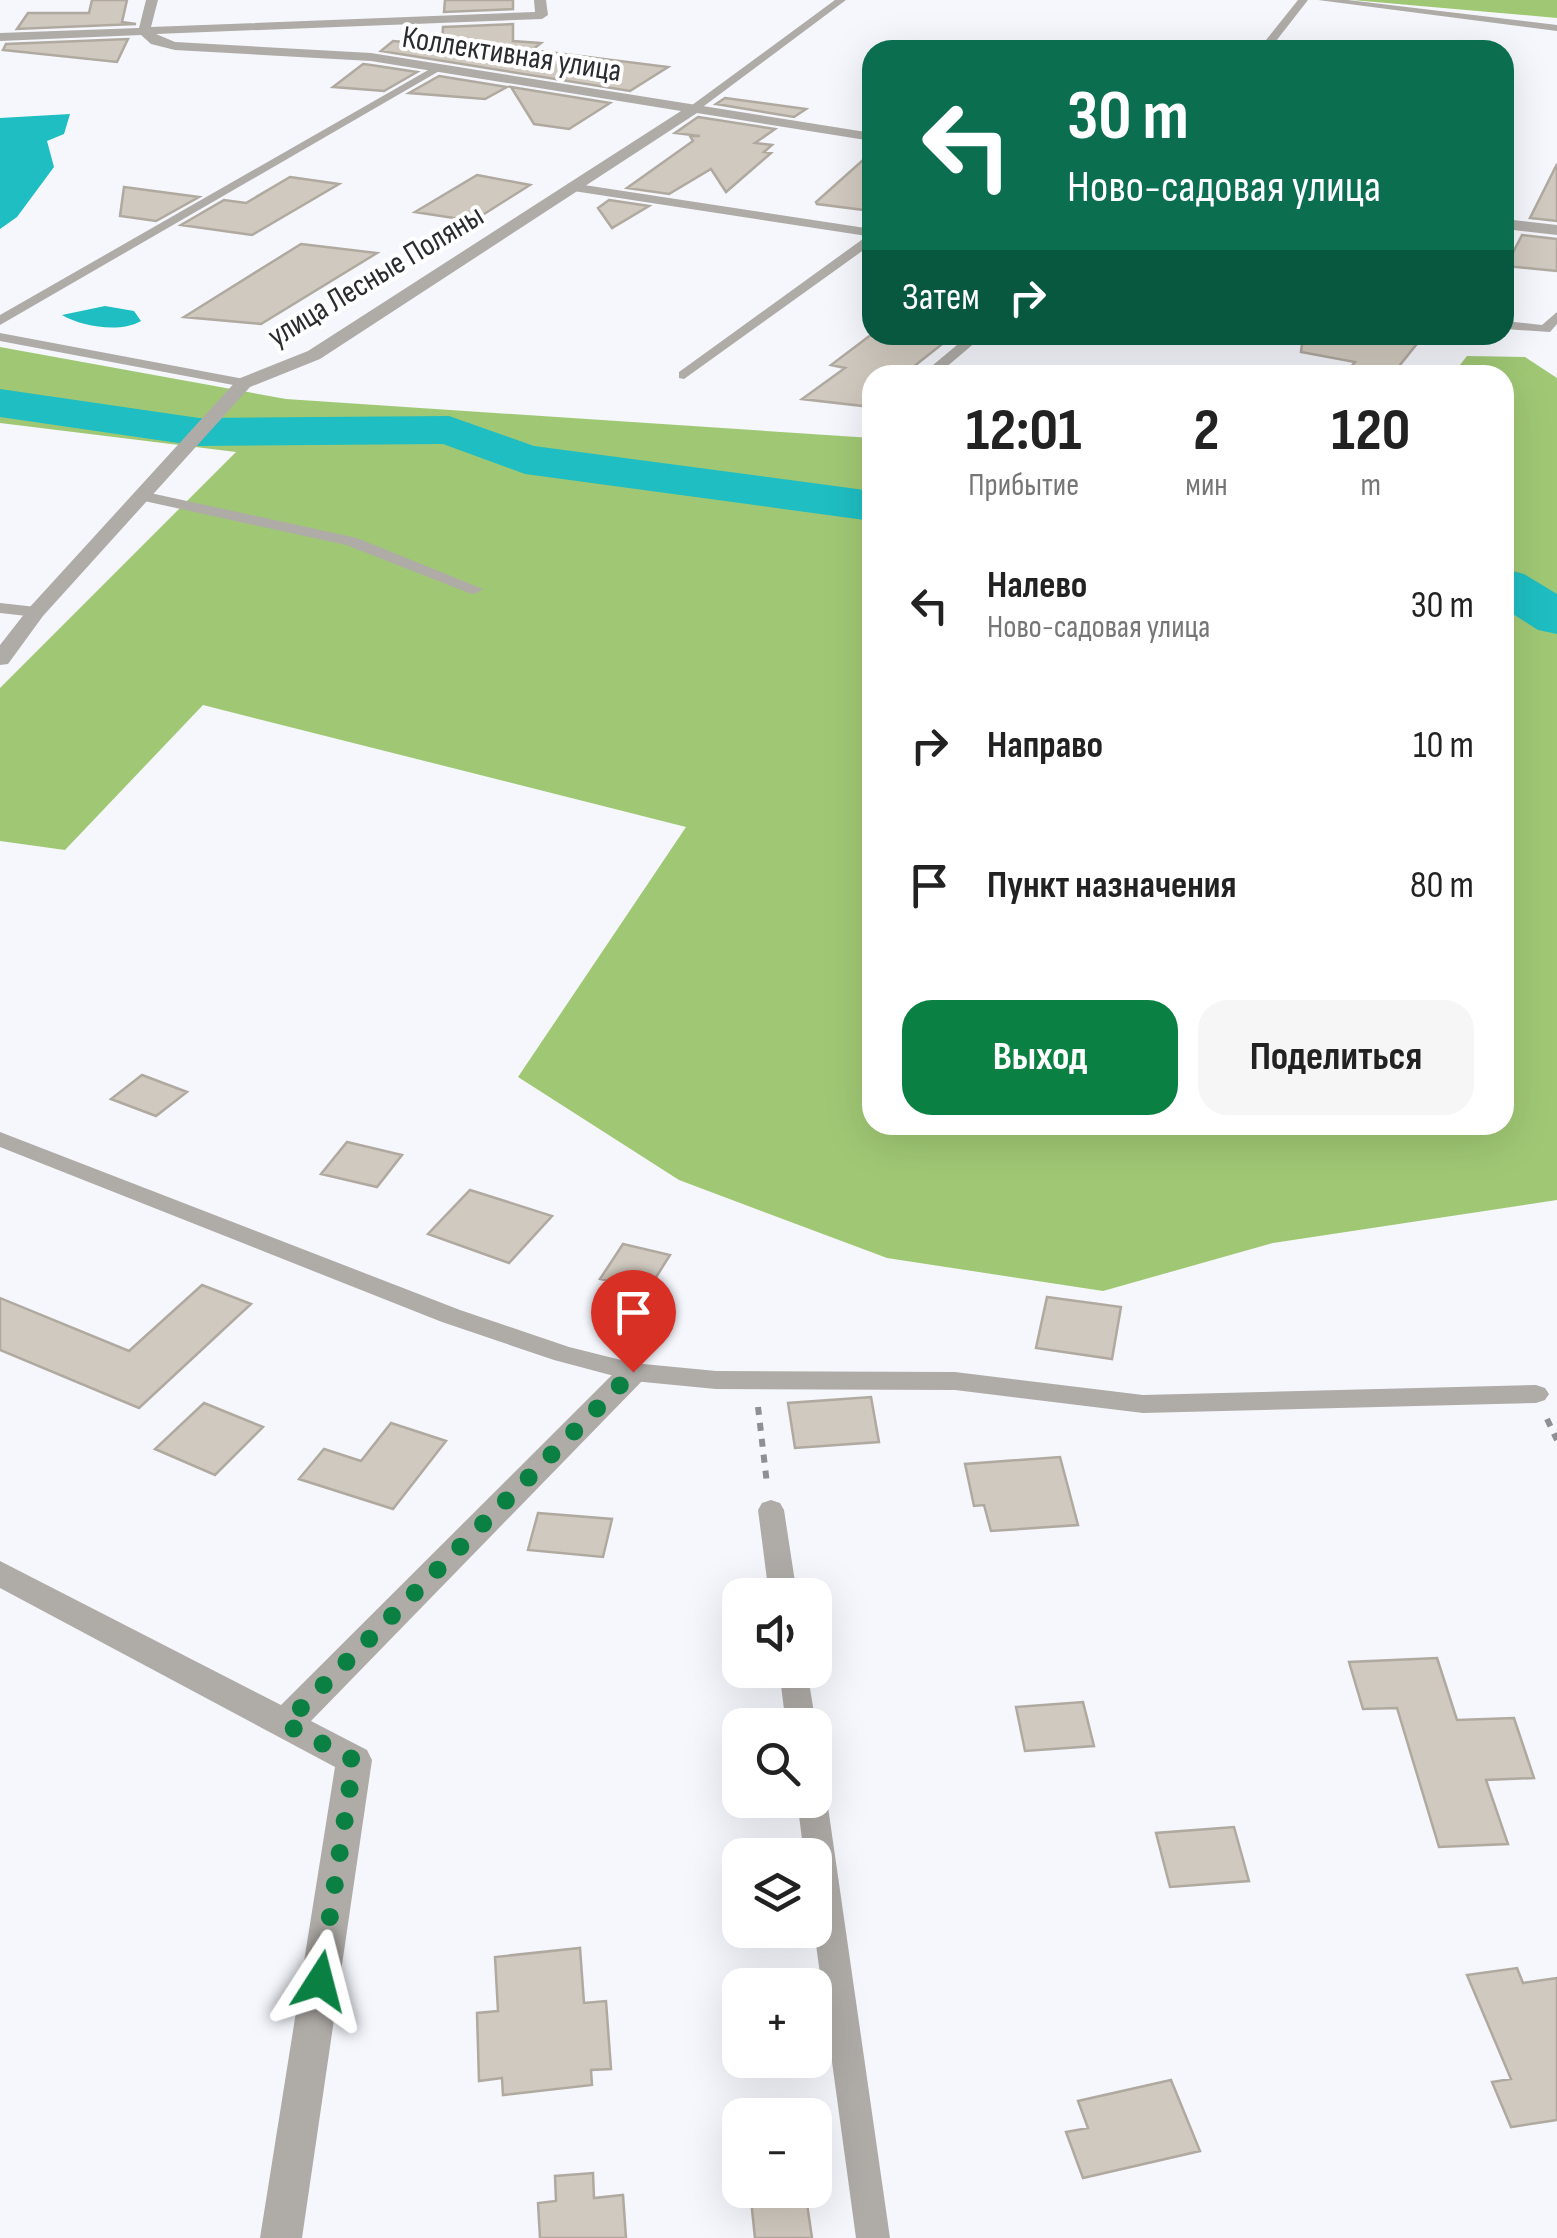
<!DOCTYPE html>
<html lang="ru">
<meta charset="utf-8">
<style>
body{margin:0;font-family:"Sofia Sans Condensed",sans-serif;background:#f6f6f6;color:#222;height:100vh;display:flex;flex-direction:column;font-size:38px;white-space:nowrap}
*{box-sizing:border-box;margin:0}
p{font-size:32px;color:#767676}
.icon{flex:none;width:55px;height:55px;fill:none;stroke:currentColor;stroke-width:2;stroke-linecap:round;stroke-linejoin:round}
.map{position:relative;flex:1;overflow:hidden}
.details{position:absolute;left:862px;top:365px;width:652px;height:770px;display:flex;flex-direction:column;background:#fff;border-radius:30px;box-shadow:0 10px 40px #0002}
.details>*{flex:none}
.banner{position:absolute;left:862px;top:40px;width:652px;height:305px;border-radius:30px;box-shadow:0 10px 40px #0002;background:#0b6e4f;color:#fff;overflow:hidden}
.fabs{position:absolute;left:722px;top:1578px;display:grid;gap:20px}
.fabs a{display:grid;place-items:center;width:110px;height:110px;border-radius:20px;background:#fff;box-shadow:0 10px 40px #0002;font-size:50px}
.pin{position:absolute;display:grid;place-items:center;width:85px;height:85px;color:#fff;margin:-102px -42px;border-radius:50% 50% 50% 0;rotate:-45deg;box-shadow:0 0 10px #0007}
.pin .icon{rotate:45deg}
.me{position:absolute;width:110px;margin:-55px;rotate:9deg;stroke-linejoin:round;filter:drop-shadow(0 0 8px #0008)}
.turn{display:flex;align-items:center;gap:35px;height:210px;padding:0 40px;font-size:45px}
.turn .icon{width:130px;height:130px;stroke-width:2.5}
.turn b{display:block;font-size:70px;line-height:85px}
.then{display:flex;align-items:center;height:95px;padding:0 40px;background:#0003;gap:20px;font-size:38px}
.eta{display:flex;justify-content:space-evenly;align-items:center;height:170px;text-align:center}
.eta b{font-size:60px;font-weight:700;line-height:70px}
.button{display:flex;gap:20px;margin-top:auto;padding:20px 40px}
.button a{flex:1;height:115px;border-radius:30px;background:#0b8043;color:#fff;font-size:40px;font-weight:700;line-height:115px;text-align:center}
.button a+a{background:#f6f6f6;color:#222}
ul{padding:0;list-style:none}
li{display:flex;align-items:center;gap:30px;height:140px;padding:0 40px}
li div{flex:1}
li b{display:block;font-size:38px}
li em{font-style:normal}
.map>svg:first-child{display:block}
.forest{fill:#a0c874}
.water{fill:#1ebec2}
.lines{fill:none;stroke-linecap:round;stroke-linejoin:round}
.river{fill:#1ebec2;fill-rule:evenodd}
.building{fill:#d0c9bf;stroke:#b0a9a0;stroke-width:2.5}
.path{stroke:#8e8f94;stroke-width:6;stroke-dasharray:8 8;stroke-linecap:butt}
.service{fill:#afaba7;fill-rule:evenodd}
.minor{fill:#afaba7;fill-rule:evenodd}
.route{stroke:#0b8043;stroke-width:18;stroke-dasharray:0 32.4}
.labels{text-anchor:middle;stroke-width:8;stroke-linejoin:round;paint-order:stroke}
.far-street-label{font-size:32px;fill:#2b2c30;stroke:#fff}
</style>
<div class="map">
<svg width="1557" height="2238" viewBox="0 0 1557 2238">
<rect width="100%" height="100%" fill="#f5f7fd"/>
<path class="forest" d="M 1352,0 L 1557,0 L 1557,18 Z
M 0,347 L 286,399 L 872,438 L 872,1125 L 1505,1125 L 1505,375 L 1452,375 L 1467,356 L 1525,357 L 1557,378 L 1557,1200 L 1273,1243 L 1103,1291 L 887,1258 L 679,1180 L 518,1077 L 686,827 L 203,705 L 65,850 L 0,841 L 0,688 L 236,452 L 0,423 Z"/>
<path class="water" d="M 70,114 L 64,134 L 47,141 L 54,167 L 17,217 L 0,229 L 0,118 Z
M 105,306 L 134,311 L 141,321 C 121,333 82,327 62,315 Z"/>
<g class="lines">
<path class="river" d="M 0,389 L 199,418 L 449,416 L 534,446 L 872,491 L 872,521 L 525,474 L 443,444 L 199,446 L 0,417 Z
M 1505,569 L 1524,574 L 1557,594 L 1557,634 L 1538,630 L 1505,609 Z"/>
</g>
<path class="building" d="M 92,0 L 127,0 L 122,22 L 136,24 L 17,29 L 28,13 L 89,13 Z
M 445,0 L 513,0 L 513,9 L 444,12 Z
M 513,24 L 513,41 L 541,43 L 532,50 L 668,67 L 630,91 L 381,51 L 393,41 L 442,45 L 443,27 Z
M 128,39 L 117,62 L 3,50 L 6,44 Z
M 363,64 L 371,65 L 417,72 L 384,91 L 333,87 Z
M 439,76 L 507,87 L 485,99 L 409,93 Z
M 511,87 L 610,103 L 569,129 L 534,124 Z
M 725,98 L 806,109 L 794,117 L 716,104 Z
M 698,117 L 775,129 L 755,143 L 772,145 L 764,152 L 771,153 L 726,192 L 711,169 L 669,194 L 627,188 L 693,141 L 690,136 L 700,136 L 675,133 Z
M 872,152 L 872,211 L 817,204 L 816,202 Z
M 1557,164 L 1557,221 L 1530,218 Z
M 477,175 L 530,185 L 473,221 L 415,212 Z
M 290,177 L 339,184 L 252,235 L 181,225 L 224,200 L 246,203 Z
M 124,187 L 199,197 L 156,221 L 120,216 Z
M 609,200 L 649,206 L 612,228 L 598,208 Z
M 1522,235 L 1557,239 L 1557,271 L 1506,266 Z
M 301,244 L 377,253 L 261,324 L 184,317 Z
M 872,334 L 946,341 L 903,375 L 872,375 L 872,407 L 802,399 L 845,368 L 831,365 Z
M 1303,335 L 1424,335 L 1392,375 L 1344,375 L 1355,362 L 1301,352 Z
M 142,1075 L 187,1092 L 156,1116 L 111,1099 Z
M 347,1142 L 402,1155 L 377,1187 L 321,1174 Z
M 470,1190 L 552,1216 L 509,1263 L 428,1234 Z
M 623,1244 L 670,1255 L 648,1290 L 600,1279 Z
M 202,1285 L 251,1304 L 139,1408 L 0,1350 L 0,1298 L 129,1351 Z
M 1047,1297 L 1121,1307 L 1112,1359 L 1036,1348 Z
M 871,1397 L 879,1442 L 795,1448 L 788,1403 Z
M 204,1403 L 263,1427 L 215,1475 L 155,1449 Z
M 391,1423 L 446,1441 L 393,1509 L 299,1479 L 324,1449 L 361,1461 Z
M 1060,1457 L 1078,1525 L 991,1531 L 984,1505 L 974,1506 L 965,1464 Z
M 538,1513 L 612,1519 L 603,1557 L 528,1550 Z
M 1437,1658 L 1457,1720 L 1514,1718 L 1534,1778 L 1486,1780 L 1508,1844 L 1439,1847 L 1397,1708 L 1363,1709 L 1349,1662 Z
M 1083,1702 L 1094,1746 L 1025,1751 L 1016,1707 Z
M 1234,1827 L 1249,1881 L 1170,1887 L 1156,1833 Z
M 580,1948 L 584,2003 L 606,2001 L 611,2069 L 591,2070 L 592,2085 L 503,2095 L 502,2078 L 479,2081 L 477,2013 L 498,2011 L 495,1957 Z
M 1517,1968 L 1523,1983 L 1557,1978 L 1557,2120 L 1511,2127 L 1492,2082 L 1511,2079 L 1467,1975 Z
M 1171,2080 L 1200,2151 L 1083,2178 L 1066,2132 L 1088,2128 L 1078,2101 Z
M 593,2173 L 594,2198 L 623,2195 L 626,2238 L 540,2238 L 538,2203 L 556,2201 L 555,2176 Z
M 750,2190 L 805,2190 L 812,2238 L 755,2238 Z"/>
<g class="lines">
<path class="path" d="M 758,1407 L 767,1484
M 1547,1419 L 1557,1440"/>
<path class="service" d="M 835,0 L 846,0 L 696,112 L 688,112 L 688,108 Z
M 1298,0 L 1308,0 L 1269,50 L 1258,50 Z
M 1318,0 L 1348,0 L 1557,25 L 1557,31 Z
M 437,65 L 441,70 L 0,325 L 0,315 Z
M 571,183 L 872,229 L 872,244 L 684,379 L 679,378 L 679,372 L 867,236 L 567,190 L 567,184 Z
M 1557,312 L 1557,324 L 1550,332 L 1505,329 L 1505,321 L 1542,325 Z
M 0,333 L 244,379 L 251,383 L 244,387 L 0,341 Z
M 969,335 L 984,335 L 937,375 L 921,375 Z
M 141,491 L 357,538 L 483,589 L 475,594 L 469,593 L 346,545 L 135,499 L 135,493 Z
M 0,603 L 36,607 L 44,612 L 36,617 L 0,613 Z
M 0,1132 L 460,1310 L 569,1347 L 633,1363 L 716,1371 L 955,1372 L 1143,1395 L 1536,1385 L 1545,1388 L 1549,1394 L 1545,1400 L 1536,1403 L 1143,1413 L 955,1390 L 716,1389 L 633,1381 L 554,1360 L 442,1322 L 0,1147 Z
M 771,1500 L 780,1503 L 784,1510 L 797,1595 L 769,1595 L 758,1510 L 762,1503 Z
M 779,1670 L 807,1670 L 816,1725 L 815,1726 L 786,1725 Z
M 815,1789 L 823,1791 L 827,1800 L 890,2238 L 856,2238 L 814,1930 L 815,1855 L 804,1855 L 797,1800 L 815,1800 Z"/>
<path class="minor" d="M 146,0 L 158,0 L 151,27 L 535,12 L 534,0 L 546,0 L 548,15 L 542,19 L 156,34 L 175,42 L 371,53 L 872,133 L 872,141 L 697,113 L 320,359 L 250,387 L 43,616 L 8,664 L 0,665 L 0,645 L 29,608 L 238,379 L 308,351 L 681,111 L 371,61 L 175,50 L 151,44 L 141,35 L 0,41 L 0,33 L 139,28 Z
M 1505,219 L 1557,225 L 1557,235 L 1505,229 Z
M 633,1362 L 644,1365 L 648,1372 L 644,1379 L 311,1721 L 367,1750 L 372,1760 L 302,2238 L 260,2238 L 335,1767 L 0,1588 L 0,1561 L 281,1705 L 622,1365 Z"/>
</g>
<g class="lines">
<path class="route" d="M 320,1981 L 354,1760 L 285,1724 L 633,1372"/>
</g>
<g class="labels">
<g class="far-street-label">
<text transform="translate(512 53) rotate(9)" y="11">Коллективная улица</text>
<text transform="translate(375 275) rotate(-31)" y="11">улица Лесные Поляны</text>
</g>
</g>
</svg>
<div class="fabs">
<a><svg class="icon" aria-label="sound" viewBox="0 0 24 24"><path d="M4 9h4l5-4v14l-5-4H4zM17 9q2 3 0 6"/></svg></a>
<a><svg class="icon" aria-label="search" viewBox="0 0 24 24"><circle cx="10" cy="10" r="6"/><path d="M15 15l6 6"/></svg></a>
<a><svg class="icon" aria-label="layers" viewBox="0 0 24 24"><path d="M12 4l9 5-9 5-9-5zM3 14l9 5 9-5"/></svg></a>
<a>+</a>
<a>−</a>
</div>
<div class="pin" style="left:633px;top:1372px;background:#d93025"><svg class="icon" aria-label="arrive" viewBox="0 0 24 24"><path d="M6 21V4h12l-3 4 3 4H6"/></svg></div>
<svg class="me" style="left:320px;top:1981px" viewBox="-20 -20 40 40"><path d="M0-17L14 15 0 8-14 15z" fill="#0b8043" stroke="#fff" stroke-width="4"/></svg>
<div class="banner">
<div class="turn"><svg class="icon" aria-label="left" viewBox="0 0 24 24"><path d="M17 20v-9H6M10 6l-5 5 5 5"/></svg><div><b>30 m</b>Ново-садовая улица</div></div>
<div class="then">Затем<svg class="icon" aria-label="right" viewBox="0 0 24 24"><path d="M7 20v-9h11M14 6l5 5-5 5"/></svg></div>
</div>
<section class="details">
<div class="eta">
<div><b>12:01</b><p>Прибытие</p></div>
<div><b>2</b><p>мин</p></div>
<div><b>120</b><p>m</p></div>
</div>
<ul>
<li><svg class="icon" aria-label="left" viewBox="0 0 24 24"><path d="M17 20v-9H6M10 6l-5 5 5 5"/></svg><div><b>Налево</b><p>Ново-садовая улица</p></div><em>30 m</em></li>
<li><svg class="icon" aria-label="right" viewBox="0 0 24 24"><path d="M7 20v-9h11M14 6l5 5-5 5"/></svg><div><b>Направо</b></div><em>10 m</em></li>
<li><svg class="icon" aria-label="arrive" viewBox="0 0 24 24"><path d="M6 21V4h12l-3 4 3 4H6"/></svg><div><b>Пункт назначения</b></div><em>80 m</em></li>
</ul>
<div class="button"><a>Выход</a><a>Поделиться</a></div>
</section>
</div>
